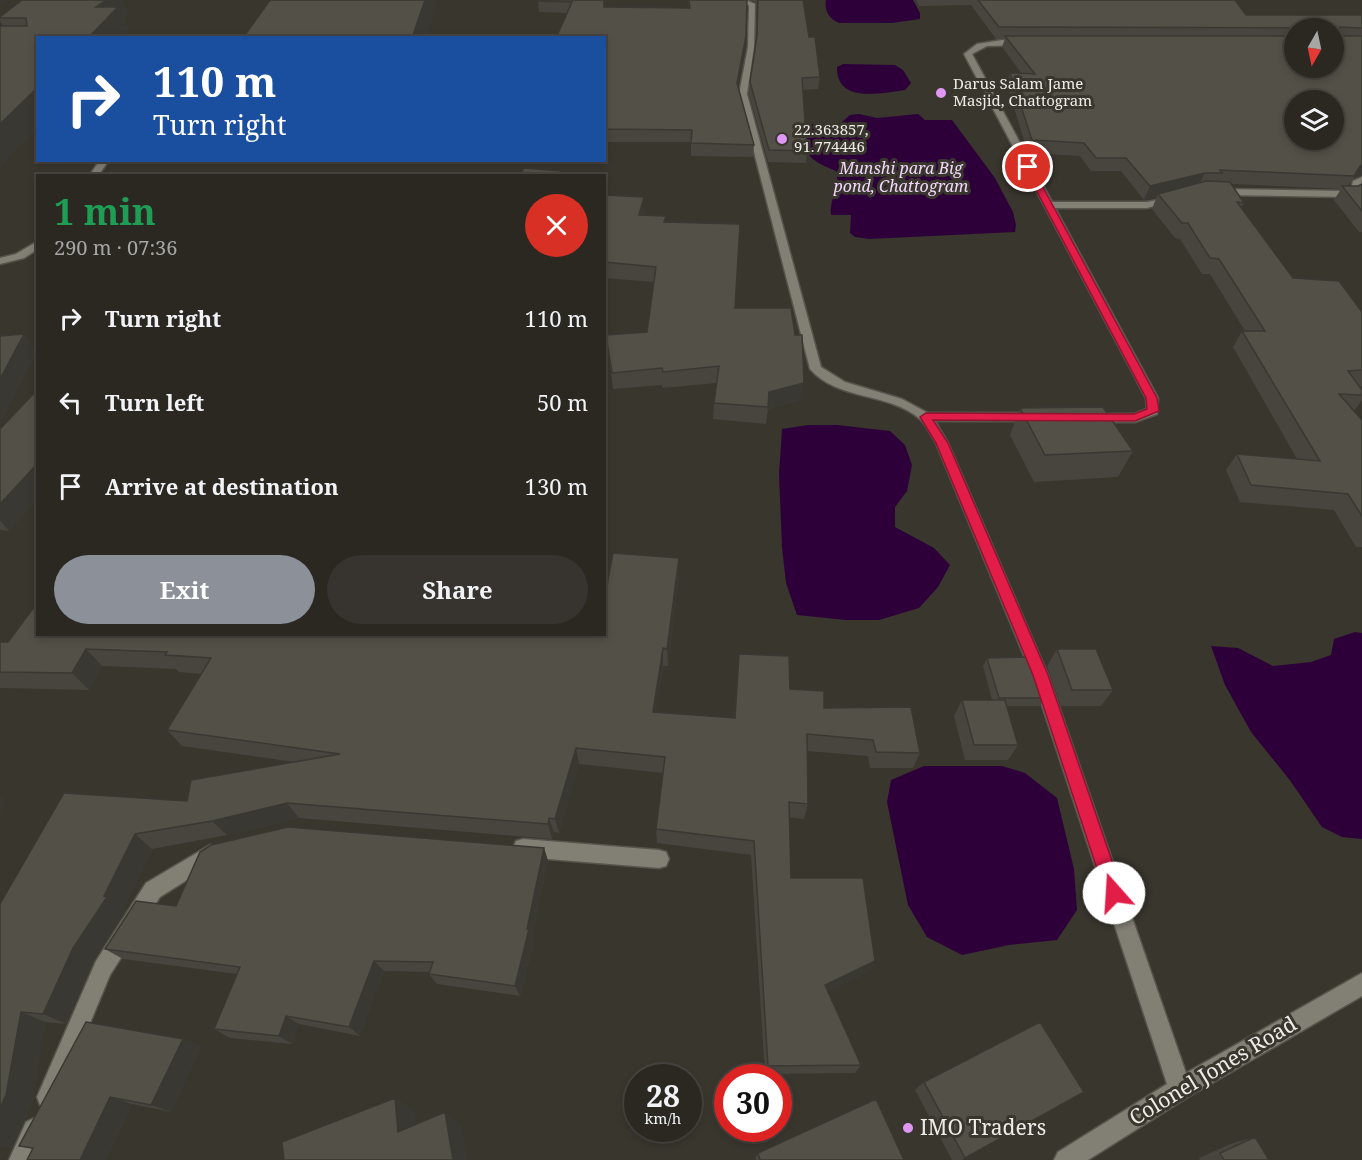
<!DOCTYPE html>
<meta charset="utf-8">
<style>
body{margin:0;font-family:"Noto Serif",serif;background:#37342f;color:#f1f3f6;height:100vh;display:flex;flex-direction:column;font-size:22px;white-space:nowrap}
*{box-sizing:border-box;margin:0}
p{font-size:20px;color:#a6a6a5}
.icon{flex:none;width:33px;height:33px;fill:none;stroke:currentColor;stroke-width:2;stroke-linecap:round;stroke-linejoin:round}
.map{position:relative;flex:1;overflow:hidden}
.details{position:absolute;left:36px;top:174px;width:570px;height:462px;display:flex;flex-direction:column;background:#2b2822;border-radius:0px;box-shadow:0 3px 9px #0003,0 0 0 2px #474440}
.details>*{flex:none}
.hud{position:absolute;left:36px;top:36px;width:570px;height:126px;border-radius:0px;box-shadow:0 3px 9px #0003,0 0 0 2px #474440;background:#1a4fa0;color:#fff;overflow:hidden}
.needle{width:39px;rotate:189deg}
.tools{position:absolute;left:1284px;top:18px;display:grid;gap:12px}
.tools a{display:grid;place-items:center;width:60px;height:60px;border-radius:50%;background:#2b2822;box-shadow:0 3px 9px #0003,0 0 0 2px #474440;font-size:30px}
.speed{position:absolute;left:624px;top:1064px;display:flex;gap:12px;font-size:30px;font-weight:700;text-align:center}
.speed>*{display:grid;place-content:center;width:78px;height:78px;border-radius:50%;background:#2b2822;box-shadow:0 3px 9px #0003,0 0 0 2px #474440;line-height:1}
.speed small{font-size:15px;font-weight:400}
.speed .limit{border:9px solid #d22;background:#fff;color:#111}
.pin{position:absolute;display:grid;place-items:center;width:51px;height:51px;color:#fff;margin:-26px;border:3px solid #fff;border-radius:50%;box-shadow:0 2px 6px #0007}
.me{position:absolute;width:66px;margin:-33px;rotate:341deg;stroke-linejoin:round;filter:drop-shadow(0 0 4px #0008)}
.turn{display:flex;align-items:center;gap:21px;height:126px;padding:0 18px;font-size:27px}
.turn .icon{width:78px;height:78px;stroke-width:2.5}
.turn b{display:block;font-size:42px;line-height:51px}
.round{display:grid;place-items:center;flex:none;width:63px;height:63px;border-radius:32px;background:#37342f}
.overview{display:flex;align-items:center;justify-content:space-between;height:102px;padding:0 18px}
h1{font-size:36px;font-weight:700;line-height:45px;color:#1e9e55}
.cta{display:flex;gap:12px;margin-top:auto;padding:12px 18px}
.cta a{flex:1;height:69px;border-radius:36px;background:#8c9099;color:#fff;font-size:24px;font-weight:700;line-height:69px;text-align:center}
.cta a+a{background:#37342f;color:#f1f3f6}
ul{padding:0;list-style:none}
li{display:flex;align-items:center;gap:18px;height:84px;padding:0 18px}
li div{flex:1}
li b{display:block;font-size:22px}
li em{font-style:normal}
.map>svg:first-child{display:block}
.water{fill:#2e003a}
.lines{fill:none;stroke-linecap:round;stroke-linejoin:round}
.minor-casing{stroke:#56544c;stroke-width:3}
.minor{fill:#827f75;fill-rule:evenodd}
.wall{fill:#47453d;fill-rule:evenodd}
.shaded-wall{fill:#3a3832}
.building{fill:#535047;stroke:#3a3832;stroke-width:1.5;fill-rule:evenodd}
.route{fill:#e11d48;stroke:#92132f;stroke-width:1.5}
.poi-dot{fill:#de98f3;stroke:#39362e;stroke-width:2}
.labels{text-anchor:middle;stroke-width:6;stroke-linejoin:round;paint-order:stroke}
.far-poi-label{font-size:15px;fill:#eeece7;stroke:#39362e;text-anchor:start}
.far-water-label{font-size:16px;font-style:italic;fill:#f2d7fb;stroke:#39362e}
.near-street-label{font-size:21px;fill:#eeece7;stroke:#39362e}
.near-poi-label{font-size:21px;fill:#eeece7;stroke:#39362e;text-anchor:start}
</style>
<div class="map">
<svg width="1362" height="1160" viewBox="0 0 1362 1160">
<rect width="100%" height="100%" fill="#39362e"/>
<path class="water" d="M 826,0 L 913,0 L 920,13 L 920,19 L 892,23 L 839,23 C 829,19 824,10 826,0 Z
M 843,64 L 895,65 L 903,70 L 911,83 L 905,90 C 882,93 836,104 837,67 Z
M 859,114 L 877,118 L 918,114 L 925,120 L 952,120 L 995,178 L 1013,212 L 1016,225 L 1015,232 L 869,239 L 855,237 L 850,233 L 851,215 L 831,215 C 829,198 841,187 836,171 C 816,163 804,157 801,134 L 811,124 L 841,123 L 850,115 Z
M 808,425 L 837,425 L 890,431 L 905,445 L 912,465 L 907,491 L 895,507 L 895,527 L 934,548 L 950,565 L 938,587 L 919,608 L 879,620 L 846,620 L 797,615 L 786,583 L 782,548 L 779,474 L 782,429 Z
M 1355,632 L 1362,633 L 1362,839 L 1342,837 L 1322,827 L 1289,779 L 1251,732 L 1225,685 L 1211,646 L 1238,648 L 1273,666 L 1311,662 L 1331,655 L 1334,639 Z
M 924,766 L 1002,766 L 1025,773 L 1057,798 L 1074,869 L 1077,910 L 1057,940 L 1009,945 L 962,955 L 927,937 L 908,905 L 887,802 L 891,780 Z"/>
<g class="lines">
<defs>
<path id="minor" d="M 697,0 L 746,0 L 755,4 L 754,47 L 747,94 L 821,367 L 845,382 L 902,399 L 928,413 L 1036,413 L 1042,417 L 1036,421 L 935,421 L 948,443 L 1048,675 L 1186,1073 L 1362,973 L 1362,996 L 1188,1097 L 1088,1160 L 1054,1160 L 1058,1152 L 1167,1084 L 1032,675 L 936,443 C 931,435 927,426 920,419 C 889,392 838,401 810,369 L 739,94 L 748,47 L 749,5 Z
M 1002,40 L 1028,43 L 1025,45 L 987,46 L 972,54 L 1052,202 L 1147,202 L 1172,197 L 1177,200 L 1147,208 L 1055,208 L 1158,398 L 1157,414 L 1135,422 L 1090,422 L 1084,418 L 1090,414 L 1134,414 L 1147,409 L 1146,398 L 964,54 L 977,44 Z
M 100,160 L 109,160 L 98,176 L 89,176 Z
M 1362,177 L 1361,190 L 1349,197 L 1218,195 L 1213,192 L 1218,189 L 1347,191 L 1351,189 L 1353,181 Z
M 38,241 L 38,249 L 24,258 L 0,264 L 0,258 L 16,254 Z
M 523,839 L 659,850 L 666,852 L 669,859 L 666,866 L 659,868 L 523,857 L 516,855 L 513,848 L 516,841 Z
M 210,845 L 217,847 L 220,854 L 217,861 L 160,897 L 110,975 L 56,1105 L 48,1108 L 40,1105 L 37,1097 L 96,961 L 146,883 Z
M 34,1118 L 42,1122 L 46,1130 L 33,1160 L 9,1160 L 26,1122 Z"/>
</defs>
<use href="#minor" class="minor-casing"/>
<use href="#minor" class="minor"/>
</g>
<path class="wall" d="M 22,0 L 122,0 L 128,14 L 123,18 L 128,30 L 122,38 L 38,38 L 38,127 L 0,167 L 0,26 L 3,26 L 0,21 L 0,17 Z
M 604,0 L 604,7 L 689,8 L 688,0 L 747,0 L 746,47 L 738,86 L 754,145 L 753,157 L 691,156 L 691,142 L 604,142 L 604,38 L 567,13 L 539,12 L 538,1 Z
M 750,0 L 803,0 L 809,37 L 820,77 L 818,89 L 803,90 L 807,151 L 806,163 L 768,162 L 749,94 L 750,82 L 756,39 L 757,4 Z
M 916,0 L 1235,0 L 1246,15 L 1362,15 L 1362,175 L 1353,179 L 1348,186 L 1358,186 L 1362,184 L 1362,232 L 1359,232 L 1334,200 L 1341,189 L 1231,184 L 1244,203 L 1241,208 L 1293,278 L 1362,312 L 1362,386 L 1359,387 L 1362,390 L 1362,400 L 1354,411 L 1362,420 L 1362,547 L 1356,547 L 1334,510 L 1240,502 L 1226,470 L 1237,454 L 1297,459 L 1233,347 L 1242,331 L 1245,331 L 1210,274 L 1202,274 L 1180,239 L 1175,238 L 1152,209 L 1157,196 L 1144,200 L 1121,171 L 1091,171 L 1080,156 L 1028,153 L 1007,85 L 1010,73 L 1022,74 L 1002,47 L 1005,39 L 996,39 L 971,5 L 919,6 ZM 1294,28 L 1334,28 L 1294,68 Z
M 604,195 L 645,212 L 644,215 L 666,222 L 735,308 L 802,399 L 768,409 L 766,424 L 713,419 L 714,403 L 716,383 L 663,388 L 662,385 L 613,389 L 606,335 L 647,332 L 654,282 L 604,278 Z
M 38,389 L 38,498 L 9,531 L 0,530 L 0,429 Z
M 1020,408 L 1133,451 L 1118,477 L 1034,482 L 1010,435 Z
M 679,558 L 679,576 L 668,666 L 663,666 L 656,712 L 734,718 L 739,654 L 790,689 L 824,708 L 920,753 L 913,768 L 870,768 L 868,756 L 807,751 L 808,804 L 804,819 L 789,817 L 791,878 L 868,972 L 828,991 L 861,1065 L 855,1073 L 765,1074 L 751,855 L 657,843 L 656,829 L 663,773 L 579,764 L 559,833 L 554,832 L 552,839 L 299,818 L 227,835 L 152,849 L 124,908 L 126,910 L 94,960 L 66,1024 L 45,1022 L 32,1102 L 12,1148 L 0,1146 L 0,904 L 187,801 L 295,762 L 182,746 L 167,730 L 201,674 L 179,672 L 176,669 L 102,666 L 89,690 L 0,688 L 0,642 L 8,642 L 38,634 L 598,637 Z
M 1057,649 L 1113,690 L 1101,706 L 1061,706 L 1047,666 Z
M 987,658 L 1045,698 L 1040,706 L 1007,706 L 1018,745 L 1008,760 L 965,760 L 954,716 L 962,700 L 992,700 L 983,666 Z
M 544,848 L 548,861 L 532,937 L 534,940 L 520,996 L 437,984 L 429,974 L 430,972 L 384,971 L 360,1036 L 299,1024 L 292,1044 L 230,1038 L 214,1029 L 237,974 L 123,959 L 105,949 L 176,906 Z
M 183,1039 L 201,1047 L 171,1112 L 132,1104 L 106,1160 L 27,1160 L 33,1149 L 19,1146 Z
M 924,1082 L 965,1158 L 962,1160 L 952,1160 L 915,1090 Z
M 1255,1137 L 1269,1160 L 1200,1160 L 1199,1158 L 1233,1143 Z
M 758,1153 L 904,1160 L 756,1160 L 755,1158 Z"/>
<path class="shaded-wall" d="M 0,0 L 9,0 L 0,6 Z
M 106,0 L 122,0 L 128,14 L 123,18 L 128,30 L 122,38 L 88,38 L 96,7 Z
M 425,0 L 438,0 L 427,38 L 412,38 Z
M 746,36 L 746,47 L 737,95 L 737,83 Z
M 38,87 L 38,127 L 0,167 L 0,124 Z
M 1362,165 L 1362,175 L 1353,179 L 1360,166 Z
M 1205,173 L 1198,186 L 1158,194 L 1157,196 L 1144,200 L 1150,186 Z
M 644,197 L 645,212 L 640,230 L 639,215 Z
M 24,334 L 37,352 L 0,425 L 0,379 Z
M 804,383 L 802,399 L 767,409 L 769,392 Z
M 38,463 L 38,498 L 9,531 L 0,520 L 0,504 Z
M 679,558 L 679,576 L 668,666 L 667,649 Z
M 663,648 L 663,666 L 654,728 L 653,712 Z
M 86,649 L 102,666 L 89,690 L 72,673 Z
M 576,748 L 579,764 L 559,833 L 555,819 Z
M 0,796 L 5,800 L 0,815 Z
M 287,803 L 299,818 L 227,835 L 212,821 Z
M 549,818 L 554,832 L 552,839 L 548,824 Z
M 135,834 L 152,849 L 124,908 L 126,910 L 94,960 L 66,1024 L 43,1014 L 73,948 L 104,896 Z
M 544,848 L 548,861 L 532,937 L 534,940 L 520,996 L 515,986 Z
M 374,961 L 384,971 L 360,1036 L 349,1027 Z
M 875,961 L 868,972 L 820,995 L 825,985 Z
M 21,1012 L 45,1022 L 32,1102 L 12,1148 L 0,1146 L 0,1108 Z
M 286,1016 L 299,1024 L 292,1044 L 279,1036 Z
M 183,1039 L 201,1047 L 171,1112 L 151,1105 Z
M 110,1097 L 132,1104 L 106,1160 L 80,1160 Z
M 395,1098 L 415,1110 L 419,1142 L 398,1132 Z
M 445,1112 L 461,1124 L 468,1160 L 453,1160 Z"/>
<path class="building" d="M 22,0 L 106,0 L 96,7 L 118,7 L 88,38 L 38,38 L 38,87 L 0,124 L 0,26 L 27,26 L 26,18 L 0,18 L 0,17 Z
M 270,0 L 425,0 L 412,38 L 243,38 Z
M 539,0 L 604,0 L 604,7 L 690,8 L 689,0 L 747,0 L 746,36 L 737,83 L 754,145 L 691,143 L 692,130 L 604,129 L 604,38 L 556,38 L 572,2 L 538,1 Z
M 758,0 L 803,0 L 809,37 L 815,37 L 820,77 L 802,78 L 807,151 L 769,150 L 750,82 L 757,36 Z
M 978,0 L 1235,0 L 1246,15 L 1362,15 L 1362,28 L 1340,27 L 1338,34 L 1340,36 L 1362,36 L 1362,165 L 1360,166 L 1354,176 L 1220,170 L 1222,173 L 1205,173 L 1150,186 L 1126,158 L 1096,158 L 1084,143 L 1032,140 L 1010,73 L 1035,74 L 1005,36 L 1294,36 L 1294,68 L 1334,68 L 1334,28 L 999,27 ZM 1294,100 L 1334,100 L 1334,140 L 1294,140 Z
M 524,168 L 561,171 L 559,176 L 519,176 Z
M 1206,181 L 1230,182 L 1244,203 L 1237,202 L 1293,278 L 1339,281 L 1362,312 L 1362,370 L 1348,371 L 1362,390 L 1362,395 L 1339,394 L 1362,420 L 1362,516 L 1348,494 L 1251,485 L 1237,454 L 1320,461 L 1242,331 L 1265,331 L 1219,259 L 1210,258 L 1188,223 L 1182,223 L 1158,194 Z
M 1362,184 L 1362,211 L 1342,186 L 1358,186 Z
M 604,195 L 644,197 L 639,215 L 666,216 L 664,222 L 740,224 L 735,308 L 791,308 L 795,335 L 802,335 L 804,383 L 769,392 L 768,407 L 714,403 L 719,366 L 663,372 L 662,368 L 612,373 L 606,335 L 647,332 L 656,267 L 604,262 Z
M 24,334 L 0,379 L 0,336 Z
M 38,389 L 38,463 L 0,504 L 0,429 Z
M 1103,407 L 1133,451 L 1045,455 L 1020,408 Z
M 613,553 L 679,558 L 667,649 L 663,648 L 653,712 L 735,718 L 739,654 L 789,656 L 790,689 L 824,691 L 824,708 L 911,707 L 920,753 L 876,752 L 873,740 L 807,734 L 808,804 L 789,802 L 791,878 L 863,878 L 875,961 L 825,985 L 861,1065 L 768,1066 L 754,841 L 656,829 L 665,757 L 576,748 L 555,819 L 549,818 L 548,824 L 287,803 L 212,821 L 135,834 L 104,896 L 107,897 L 73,948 L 43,1014 L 21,1012 L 6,1095 L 0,1108 L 0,904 L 64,793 L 187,801 L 191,780 L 340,754 L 167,730 L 211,658 L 165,655 L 167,652 L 86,649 L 72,673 L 0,672 L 0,642 L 8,642 L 38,602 L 38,634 L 539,634 L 598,637 L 598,634 L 604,634 L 604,601 Z
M 1057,649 L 1096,649 L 1113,690 L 1072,690 Z
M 1031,657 L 1045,698 L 999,698 L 987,658 Z
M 962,700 L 1005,700 L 1018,745 L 974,745 Z
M 288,827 L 544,848 L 527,929 L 529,929 L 515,986 L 429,974 L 433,962 L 374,961 L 349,1027 L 286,1016 L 279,1036 L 214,1029 L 240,967 L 105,949 L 136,901 L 176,906 L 200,852 L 211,845 Z
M 86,1022 L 183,1039 L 151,1105 L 110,1097 L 80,1160 L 27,1160 L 33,1148 L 19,1146 Z
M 1040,1022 L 1084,1092 L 965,1158 L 924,1082 Z
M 395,1098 L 398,1132 L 445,1112 L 453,1160 L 284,1160 L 282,1142 Z
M 876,1099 L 904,1160 L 760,1160 L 758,1153 Z
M 1255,1137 L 1269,1160 L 1224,1160 L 1220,1153 Z"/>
<path class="route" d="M 1028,165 L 1032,167 L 1157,398 L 1159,411 L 1135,421 L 933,420 L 948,443 L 1048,675 L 1123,893 L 1120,899 L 1114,902 L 1108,899 L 1105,893 L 1033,675 L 936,443 L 920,417 L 926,413 L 1134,414 L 1147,409 L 1146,398 L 1024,167 Z"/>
<g class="poi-dot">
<circle cx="941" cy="93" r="6"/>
<circle cx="782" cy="139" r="6"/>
<circle cx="908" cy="1128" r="6"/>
</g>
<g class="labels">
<g class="far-poi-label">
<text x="953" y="89">Darus Salam Jame<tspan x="953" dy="17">Masjid, Chattogram</tspan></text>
<text x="794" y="135">22.363857,<tspan x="794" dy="17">91.774446</tspan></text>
</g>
<g class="far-water-label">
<text x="901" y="174">Munshi para Big<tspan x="901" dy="18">pond, Chattogram</tspan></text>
</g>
<g class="near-street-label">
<text transform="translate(1213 1071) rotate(-31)" y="7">Colonel Jones Road</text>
</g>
<g class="near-poi-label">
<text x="920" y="1135">IMO Traders</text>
</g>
</g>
</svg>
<div class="tools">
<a><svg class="needle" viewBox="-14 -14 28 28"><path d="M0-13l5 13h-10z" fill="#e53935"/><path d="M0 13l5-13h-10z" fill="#a6a6a5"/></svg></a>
<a><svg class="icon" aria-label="layers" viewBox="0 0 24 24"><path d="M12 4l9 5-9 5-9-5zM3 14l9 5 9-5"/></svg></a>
</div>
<div class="speed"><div>28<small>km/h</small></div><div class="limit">30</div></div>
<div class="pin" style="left:1028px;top:167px;background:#d93025"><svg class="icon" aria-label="arrive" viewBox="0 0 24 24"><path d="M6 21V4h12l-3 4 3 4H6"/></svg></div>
<svg class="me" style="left:1114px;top:893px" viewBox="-20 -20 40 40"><circle r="19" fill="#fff"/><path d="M0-13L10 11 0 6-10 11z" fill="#e11d48"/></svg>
<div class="hud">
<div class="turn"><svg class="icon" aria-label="right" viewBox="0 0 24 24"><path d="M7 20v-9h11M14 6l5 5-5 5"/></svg><div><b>110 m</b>Turn right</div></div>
</div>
<section class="details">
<div class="overview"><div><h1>1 min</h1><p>290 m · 07:36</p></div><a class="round" style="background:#d93025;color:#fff"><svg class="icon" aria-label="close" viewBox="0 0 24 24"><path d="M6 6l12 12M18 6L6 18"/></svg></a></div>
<ul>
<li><svg class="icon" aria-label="right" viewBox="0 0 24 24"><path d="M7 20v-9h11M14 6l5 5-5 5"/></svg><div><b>Turn right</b></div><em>110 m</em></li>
<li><svg class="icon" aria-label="left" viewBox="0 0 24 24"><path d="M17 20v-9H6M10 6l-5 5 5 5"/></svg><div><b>Turn left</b></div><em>50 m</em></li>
<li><svg class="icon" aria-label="arrive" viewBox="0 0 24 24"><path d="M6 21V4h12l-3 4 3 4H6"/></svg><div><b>Arrive at destination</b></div><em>130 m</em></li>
</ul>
<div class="cta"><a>Exit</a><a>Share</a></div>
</section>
</div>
